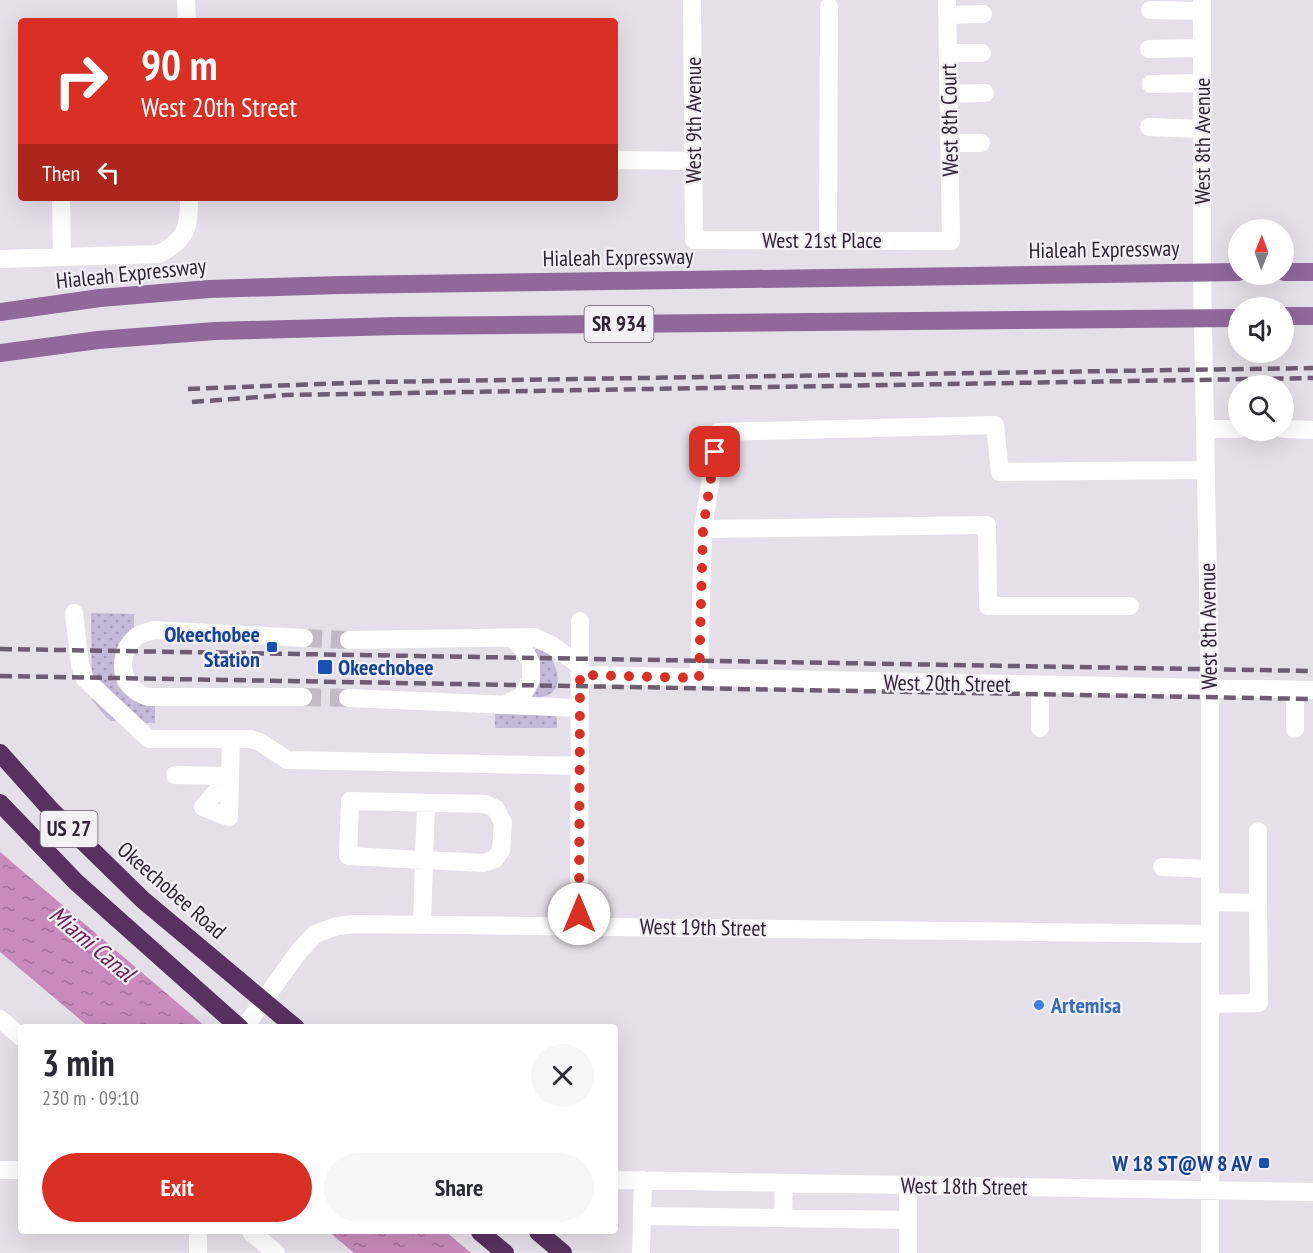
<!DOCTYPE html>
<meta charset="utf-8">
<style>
body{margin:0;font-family:"PT Sans Narrow",sans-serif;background:#f7f7f7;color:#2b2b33;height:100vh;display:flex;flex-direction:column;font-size:22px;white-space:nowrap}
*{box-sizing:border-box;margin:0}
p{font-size:20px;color:#7c7c81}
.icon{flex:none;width:33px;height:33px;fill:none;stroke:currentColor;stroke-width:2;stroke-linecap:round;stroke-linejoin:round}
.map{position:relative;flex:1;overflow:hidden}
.panel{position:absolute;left:18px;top:1024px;width:600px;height:210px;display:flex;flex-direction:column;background:#fff;border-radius:6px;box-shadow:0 6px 24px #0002}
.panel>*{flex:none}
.top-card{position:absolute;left:18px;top:18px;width:600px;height:183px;border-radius:6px;box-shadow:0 6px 24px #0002;background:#d93025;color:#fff;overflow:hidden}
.needle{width:39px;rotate:1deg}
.controls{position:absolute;left:1228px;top:219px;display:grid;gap:12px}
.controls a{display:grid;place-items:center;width:66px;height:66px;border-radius:50%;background:#fff;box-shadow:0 6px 24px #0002;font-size:30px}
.pin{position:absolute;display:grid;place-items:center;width:51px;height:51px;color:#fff;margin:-26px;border-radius:12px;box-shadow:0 3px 9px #0006}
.me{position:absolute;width:66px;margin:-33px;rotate:0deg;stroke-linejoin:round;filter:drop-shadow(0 0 4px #0008)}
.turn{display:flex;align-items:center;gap:21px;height:126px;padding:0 24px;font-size:27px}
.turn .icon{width:78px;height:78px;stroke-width:2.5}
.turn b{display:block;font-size:42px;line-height:51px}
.then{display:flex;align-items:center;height:57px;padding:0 24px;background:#0003;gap:12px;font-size:22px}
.round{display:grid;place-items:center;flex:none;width:63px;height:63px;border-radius:32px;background:#f7f7f7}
.head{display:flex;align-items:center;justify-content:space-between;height:102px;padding:0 24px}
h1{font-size:36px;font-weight:600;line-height:45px}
.action{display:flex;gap:12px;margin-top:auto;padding:12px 24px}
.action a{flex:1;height:69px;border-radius:36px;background:#d93025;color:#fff;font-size:24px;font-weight:600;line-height:69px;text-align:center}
.action a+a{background:#f7f7f7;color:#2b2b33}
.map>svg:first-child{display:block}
.green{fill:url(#green-dots)}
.water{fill:url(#water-ripples)}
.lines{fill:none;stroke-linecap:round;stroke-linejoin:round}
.minor-tunnel{stroke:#c1b9c5;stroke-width:18;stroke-dasharray:18 9;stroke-linecap:butt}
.minor{stroke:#fff;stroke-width:18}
.major{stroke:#90689a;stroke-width:18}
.highway{stroke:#593160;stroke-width:18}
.rail{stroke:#6e5c73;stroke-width:4.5;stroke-dasharray:12 6;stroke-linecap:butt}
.route{stroke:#d93025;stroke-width:10;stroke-dasharray:0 18}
.transit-dot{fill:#1a4fb4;stroke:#f3eff6;stroke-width:2}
.shop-dot{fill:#3f7fe0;stroke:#f3eff6;stroke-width:2}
.labels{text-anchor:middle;stroke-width:4.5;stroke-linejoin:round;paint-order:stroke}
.shield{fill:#f3eff6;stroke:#6c6070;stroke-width:1.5}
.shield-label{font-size:21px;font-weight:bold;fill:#322237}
.street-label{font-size:22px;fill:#322237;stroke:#f3eff6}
.transit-label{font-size:22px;font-weight:bold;fill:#164399;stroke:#f3eff6;text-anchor:end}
.shop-label{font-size:22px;font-weight:bold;fill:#366cbe;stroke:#f3eff6;text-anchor:start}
.water-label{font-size:24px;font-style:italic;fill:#6c225b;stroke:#f3eff6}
</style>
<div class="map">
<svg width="1313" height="1253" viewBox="0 0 1313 1253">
<defs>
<pattern id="green-dots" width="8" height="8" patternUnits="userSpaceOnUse" patternTransform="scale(1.5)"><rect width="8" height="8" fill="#c4b9d8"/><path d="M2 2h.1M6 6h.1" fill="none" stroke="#a096b0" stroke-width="1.8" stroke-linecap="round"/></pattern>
<pattern id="water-ripples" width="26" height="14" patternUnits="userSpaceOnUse" patternTransform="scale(1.5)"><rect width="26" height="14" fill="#c98bbc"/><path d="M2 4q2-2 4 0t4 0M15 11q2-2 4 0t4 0" fill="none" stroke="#a4719a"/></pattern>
</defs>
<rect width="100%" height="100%" fill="#e5dfe9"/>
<path class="green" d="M 91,613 L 134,614 L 134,629 L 118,645 L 114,672 L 117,685 L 124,693 L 155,704 L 155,723 L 112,721 L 108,719 L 92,700 Z
M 537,648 L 549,654 C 563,678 562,697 531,699 L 534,651 Z
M 495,714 L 553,715 L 557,718 L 557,728 L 495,728 Z"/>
<path class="water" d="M 0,852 L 206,1027 L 89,1027 L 0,952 Z
M 329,1232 L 446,1232 L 471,1253 L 354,1253 Z"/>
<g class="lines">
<path class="minor-tunnel" d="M 304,638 L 349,640
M 303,697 L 348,698"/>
<path class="minor" d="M 186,0 L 187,21
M 692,0 L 694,240 L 951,241 L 947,0
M 1202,0 L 1202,272 L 1210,689 L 1210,1253
M 1150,10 L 1202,11
M 947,15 L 983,14
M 1149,49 L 1202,48
M 948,53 L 982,53
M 1151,84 L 1202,83
M 948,94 L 985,93
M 1149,127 L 1202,129
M 949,143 L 981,143
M 615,160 L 694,161
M 61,198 L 62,257
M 828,240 L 829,7
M 0,259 L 159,254 C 187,239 189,228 189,198
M 1205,429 L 1239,429
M 1284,429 L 1313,430
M 703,529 L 987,525 L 988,606 L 1130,606
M 74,613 L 80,665 L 85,679 L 149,739 L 251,739 L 260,742 L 287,760 L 580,766
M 349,640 L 534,637 L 553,646 L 579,665
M 580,675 L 1313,690
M 699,677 L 703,529 L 718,432 L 995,425 L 1000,472 L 1205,470
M 1295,690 L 1295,729
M 303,697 L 149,697 C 121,691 114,655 136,637 C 140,633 149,632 154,630 L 304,638
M 348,698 L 580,708
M 504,705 L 522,696 L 531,680 L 531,663 L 524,650 L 512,638
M 1040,728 L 1040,685
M 175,775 L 230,776
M 230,776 L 203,807 L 229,817 L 231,739
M 1162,867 L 1210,869
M 1210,902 L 1258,903 L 1258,831
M 422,925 L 424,860 L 484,863 L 495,859 L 501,850 L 503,823 L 496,809 L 485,804 L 350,801 L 348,856 L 424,860 L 426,803
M 579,926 L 580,621
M 1210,1004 L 1259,1003 L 1258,903
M 0,1019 L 21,1037
M 244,1028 L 299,951 L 315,934 L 337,926 L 356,924 L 1210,934
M 0,1170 L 21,1170
M 615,1180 L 1313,1192
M 908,1185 L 908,1253
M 642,1216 L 908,1220
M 783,1218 L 784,1183
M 251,1232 L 276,1253
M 198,1253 L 198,1232
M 641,1253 L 643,1180"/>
<path class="major" d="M 1284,272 L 1313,272
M 0,312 L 100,298 L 209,289 L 340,285 L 1239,272
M 1284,316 L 1313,316
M 0,353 L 98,340 L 215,331 L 397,326 L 1239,318"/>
<path class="highway" d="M 0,753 L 51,810 L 143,900 L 296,1028
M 0,803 L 76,882 L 240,1028
M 480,1232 L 505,1253
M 538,1232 L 563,1253"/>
<path class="rail" d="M 188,389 L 374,382 L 1313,368
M 192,402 L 286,395 L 1313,378
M 0,649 L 1313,671
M 0,676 L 1313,699"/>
</g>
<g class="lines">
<path class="route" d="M 579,914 L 580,675 L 699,678 L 703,529 L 715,452"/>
</g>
<g class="transit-dot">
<rect x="266" y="641" width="12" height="12" rx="3"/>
<rect x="317" y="659" width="16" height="16" rx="3"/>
<rect x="1258" y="1157" width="12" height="12" rx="3"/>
</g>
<circle class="shop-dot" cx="1039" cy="1005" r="6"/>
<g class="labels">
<g class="shield">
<rect x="584.5" y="306" width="69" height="36" rx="4.5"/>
<rect x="40.5" y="811" width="57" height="36" rx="4.5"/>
</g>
<g class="shield-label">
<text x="619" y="331">SR 934</text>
<text x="69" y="836">US 27</text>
</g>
<g class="street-label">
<text transform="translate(693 120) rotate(-90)" y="8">West 9th Avenue</text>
<text transform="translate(949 120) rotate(-91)" y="8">West 8th Court</text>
<text transform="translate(1202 141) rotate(-90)" y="8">West 8th Avenue</text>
<text x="822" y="248">West 21st Place</text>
<text transform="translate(1104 249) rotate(-1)" y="8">Hialeah Expressway</text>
<text transform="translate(618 257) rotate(-1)" y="8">Hialeah Expressway</text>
<text transform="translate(131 273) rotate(-6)" y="8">Hialeah Expressway</text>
<text transform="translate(1208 626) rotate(-91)" y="8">West 8th Avenue</text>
<text transform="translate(947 683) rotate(1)" y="8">West 20th Street</text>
<text transform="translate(172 890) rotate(41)" y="8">Okeechobee Road</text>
<text transform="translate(703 927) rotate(1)" y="8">West 19th Street</text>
<text transform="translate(964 1186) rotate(1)" y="8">West 18th Street</text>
</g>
<g class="transit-label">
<text x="260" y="642">Okeechobee<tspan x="260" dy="25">Station</tspan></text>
<text x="338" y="675" text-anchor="start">Okeechobee</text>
<text x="1252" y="1171">W 18 ST@W 8 AV</text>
</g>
<g class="shop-label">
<text x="1051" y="1013">Artemisa</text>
</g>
<g class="water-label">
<text transform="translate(92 944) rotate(40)" y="8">Miami Canal</text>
</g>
</g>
</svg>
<div class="controls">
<a><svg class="needle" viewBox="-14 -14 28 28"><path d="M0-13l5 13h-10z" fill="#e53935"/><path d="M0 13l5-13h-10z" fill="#7c7c81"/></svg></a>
<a><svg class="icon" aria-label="sound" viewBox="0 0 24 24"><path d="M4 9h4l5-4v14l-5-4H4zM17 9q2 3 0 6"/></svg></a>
<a><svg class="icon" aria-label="search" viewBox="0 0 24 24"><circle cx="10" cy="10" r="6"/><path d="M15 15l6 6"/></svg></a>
</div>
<div class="pin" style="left:715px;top:452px;background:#d93025"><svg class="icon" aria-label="arrive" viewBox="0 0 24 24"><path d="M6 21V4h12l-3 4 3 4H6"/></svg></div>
<svg class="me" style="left:579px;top:914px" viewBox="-20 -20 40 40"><circle r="19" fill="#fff"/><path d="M0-13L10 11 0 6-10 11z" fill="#d93025"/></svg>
<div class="top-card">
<div class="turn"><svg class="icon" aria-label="right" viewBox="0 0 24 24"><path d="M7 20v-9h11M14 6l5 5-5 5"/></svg><div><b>90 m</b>West 20th Street</div></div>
<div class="then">Then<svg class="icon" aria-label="left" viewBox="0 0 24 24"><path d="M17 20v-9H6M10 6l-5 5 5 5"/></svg></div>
</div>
<section class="panel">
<div class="head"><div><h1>3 min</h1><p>230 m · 09:10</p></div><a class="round"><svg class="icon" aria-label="close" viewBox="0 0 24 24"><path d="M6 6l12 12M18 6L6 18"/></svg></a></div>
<div class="action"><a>Exit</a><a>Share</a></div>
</section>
</div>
